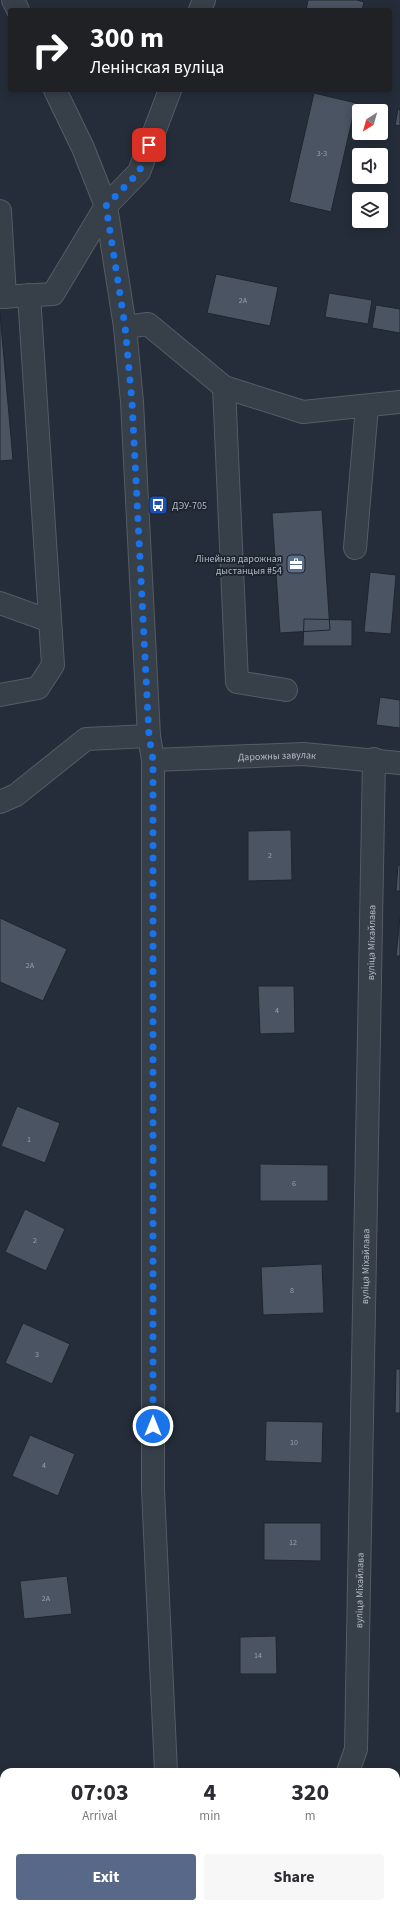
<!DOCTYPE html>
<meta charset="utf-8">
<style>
body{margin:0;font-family:"Source Sans 3",sans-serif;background:#f7f7f7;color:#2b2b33;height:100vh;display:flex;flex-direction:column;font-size:15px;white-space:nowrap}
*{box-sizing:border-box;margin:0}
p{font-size:13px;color:#7c7c81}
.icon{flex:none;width:22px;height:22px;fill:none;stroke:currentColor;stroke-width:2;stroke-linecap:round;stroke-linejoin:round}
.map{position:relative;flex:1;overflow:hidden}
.details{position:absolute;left:0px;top:1768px;width:400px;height:140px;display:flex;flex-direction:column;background:#fff;border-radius:12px 12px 0 0;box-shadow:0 2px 10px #0003}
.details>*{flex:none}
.banner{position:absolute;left:8px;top:8px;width:384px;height:84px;border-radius:4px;box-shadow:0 2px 10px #0003;background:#202124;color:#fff;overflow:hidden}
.needle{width:26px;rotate:217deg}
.tools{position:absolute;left:352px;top:104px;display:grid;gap:8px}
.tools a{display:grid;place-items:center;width:36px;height:36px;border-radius:4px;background:#fff;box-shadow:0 2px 10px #0003;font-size:20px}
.pin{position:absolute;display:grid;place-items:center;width:34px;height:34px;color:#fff;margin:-17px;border-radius:8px;box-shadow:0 2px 6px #0006}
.me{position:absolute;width:44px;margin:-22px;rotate:0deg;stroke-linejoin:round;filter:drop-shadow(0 0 3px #0008)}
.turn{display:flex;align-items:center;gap:14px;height:84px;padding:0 16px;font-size:18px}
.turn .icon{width:52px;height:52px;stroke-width:2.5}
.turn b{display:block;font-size:28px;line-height:34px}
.eta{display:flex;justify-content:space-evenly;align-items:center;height:68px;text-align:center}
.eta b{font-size:24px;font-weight:700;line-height:28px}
.primary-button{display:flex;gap:8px;margin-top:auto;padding:8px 16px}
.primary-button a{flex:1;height:46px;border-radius:4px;background:#576888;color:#fff;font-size:16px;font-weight:700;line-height:46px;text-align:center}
.primary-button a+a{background:#f7f7f7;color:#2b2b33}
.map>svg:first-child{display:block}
.building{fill:#4a5462;stroke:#1e2630}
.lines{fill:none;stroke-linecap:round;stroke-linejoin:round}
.minor-casing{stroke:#555c67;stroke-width:24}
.minor{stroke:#373f49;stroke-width:22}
.route{stroke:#1a73e8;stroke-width:7;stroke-dasharray:0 12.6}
.labels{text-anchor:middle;stroke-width:3.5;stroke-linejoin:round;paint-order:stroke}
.number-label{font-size:8px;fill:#98a0ac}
.poi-label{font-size:10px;fill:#b2b9c5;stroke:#1c242e;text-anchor:start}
.street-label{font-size:10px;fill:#b2b9c5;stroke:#1c242e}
</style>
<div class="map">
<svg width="400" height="1908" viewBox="0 0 400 1908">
<rect width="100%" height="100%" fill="#242d39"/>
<path class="building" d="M 308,0 L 357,0 L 364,2 L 362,10 L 306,10 Z
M 314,93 L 356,103 L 331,212 L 289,202 Z
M 398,109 L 400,110 L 400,126 L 395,125 Z
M 216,274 L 278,287 L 270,326 L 207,313 Z
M 329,293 L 372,300 L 368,324 L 325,317 Z
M 376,305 L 400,309 L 400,333 L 372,328 Z
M 0,313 L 13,460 L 0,461 Z
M 322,510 L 330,630 L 280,633 L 272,513 Z
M 370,572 L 396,575 L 391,634 L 364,632 Z
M 304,619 L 352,620 L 352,646 L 303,646 Z
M 380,697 L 400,700 L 400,728 L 376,725 Z
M 291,830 L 292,880 L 248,881 L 248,831 Z
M 398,865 L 400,865 L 400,891 L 396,891 Z
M 400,917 L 400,956 L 396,956 Z
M 0,918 L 67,949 L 43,1001 L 0,982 Z
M 258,986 L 294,986 L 295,1033 L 260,1034 Z
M 17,1106 L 60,1123 L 45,1163 L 1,1146 Z
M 260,1164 L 328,1165 L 328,1201 L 260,1201 Z
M 25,1209 L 65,1229 L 46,1271 L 5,1252 Z
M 322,1264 L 324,1313 L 263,1315 L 261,1267 Z
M 23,1323 L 70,1344 L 52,1384 L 5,1363 Z
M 396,1369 L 400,1369 L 400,1413 L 395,1413 Z
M 266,1421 L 323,1422 L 322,1463 L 265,1461 Z
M 30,1435 L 75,1454 L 58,1496 L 12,1476 Z
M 264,1523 L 321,1523 L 321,1561 L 264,1560 Z
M 67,1576 L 72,1614 L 24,1619 L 20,1581 Z
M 276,1636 L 277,1674 L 240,1674 L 240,1637 Z
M 396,1854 L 400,1854 L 400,1908 L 367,1908 L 367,1904 L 396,1904 Z"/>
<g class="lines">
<defs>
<g id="minor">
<path d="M 13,0 L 18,10"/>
<path d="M 200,10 L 204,0"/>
<path d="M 55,90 L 83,148 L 106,206 L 125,327 L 132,402 L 149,736 L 153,760 L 153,1490 L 166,1772"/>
<path d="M 0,211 L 5,297"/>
<path d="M 0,297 L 53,294 L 106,206 L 139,172 L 170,90"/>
<path d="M 125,327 L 148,324 L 224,387 L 303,412 L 400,402"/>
<path d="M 224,387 L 237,682 L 286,690"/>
<path d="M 355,548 L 367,406"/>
<path d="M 0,603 L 50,621"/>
<path d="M 0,695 L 38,688 L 53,665 L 29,295"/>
<path id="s1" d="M 153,760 L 303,754 L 400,763"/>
<path d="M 0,802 L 16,795 L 86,739 L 149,736"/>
<path id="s2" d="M 348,1772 L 356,1749 L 374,759"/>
<path d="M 172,1904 L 172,1908"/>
<path d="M 236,1908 L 246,1904"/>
</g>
</defs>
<use href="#minor" class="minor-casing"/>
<use href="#minor" class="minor"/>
</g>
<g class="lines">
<path class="route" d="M 149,145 L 139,172 L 106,206 L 125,326 L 132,402 L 149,736 L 153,760 L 153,1426"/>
</g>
<defs>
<symbol id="bus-square" viewBox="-11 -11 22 22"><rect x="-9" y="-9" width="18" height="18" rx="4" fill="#1a4fb4" stroke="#1c242e"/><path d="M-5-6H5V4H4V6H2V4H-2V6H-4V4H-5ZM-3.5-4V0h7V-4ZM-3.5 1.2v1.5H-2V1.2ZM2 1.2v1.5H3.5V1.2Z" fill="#fff"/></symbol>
<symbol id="office-square" viewBox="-11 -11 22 22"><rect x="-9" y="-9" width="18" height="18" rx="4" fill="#5c6f8a" stroke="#1c242e"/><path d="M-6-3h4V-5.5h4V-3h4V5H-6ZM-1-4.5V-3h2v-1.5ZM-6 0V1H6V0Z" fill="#fff"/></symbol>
</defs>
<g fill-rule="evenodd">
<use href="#bus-square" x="147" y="494" width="22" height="22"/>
<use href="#office-square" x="285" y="553" width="22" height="22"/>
</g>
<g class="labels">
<g class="number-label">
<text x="322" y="156">3-3</text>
<text x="243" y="303">2А</text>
<text x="270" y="858">2</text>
<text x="30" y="968">2А</text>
<text x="277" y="1013">4</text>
<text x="29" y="1142">1</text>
<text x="294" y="1186">6</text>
<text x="35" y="1243">2</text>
<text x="292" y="1293">8</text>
<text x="37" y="1357">3</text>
<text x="294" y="1445">10</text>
<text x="44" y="1468">4</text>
<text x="293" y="1545">12</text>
<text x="46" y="1601">2А</text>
<text x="258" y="1658">14</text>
</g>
<g class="poi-label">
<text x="172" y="509">ДЭУ-705</text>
<text x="282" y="562" text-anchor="end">Лінейная дарожная<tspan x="282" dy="12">дыстанцыя #54</tspan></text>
</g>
<g class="street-label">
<text dy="4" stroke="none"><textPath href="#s1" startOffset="124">Дарожны завулак</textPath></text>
<text dy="4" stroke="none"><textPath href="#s2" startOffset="831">вуліца Міхайлава</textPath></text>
<text dy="4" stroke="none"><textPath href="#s2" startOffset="507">вуліца Міхайлава</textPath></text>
<text dy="4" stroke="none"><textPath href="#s2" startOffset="183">вуліца Міхайлава</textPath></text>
</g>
</g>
</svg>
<div class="tools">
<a><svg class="needle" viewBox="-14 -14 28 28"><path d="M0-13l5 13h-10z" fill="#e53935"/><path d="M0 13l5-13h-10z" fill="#7c7c81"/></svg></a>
<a><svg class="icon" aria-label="sound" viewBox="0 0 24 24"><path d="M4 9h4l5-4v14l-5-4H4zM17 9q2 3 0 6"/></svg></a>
<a><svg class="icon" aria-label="layers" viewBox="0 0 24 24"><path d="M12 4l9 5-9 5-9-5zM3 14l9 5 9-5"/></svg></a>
</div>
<div class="pin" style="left:149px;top:145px;background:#d93025"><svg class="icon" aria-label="arrive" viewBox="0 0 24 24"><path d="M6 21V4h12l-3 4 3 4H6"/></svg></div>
<svg class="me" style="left:153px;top:1426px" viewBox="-20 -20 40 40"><circle r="17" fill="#1a73e8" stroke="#fff" stroke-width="3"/><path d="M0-11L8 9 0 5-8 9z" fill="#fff"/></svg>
<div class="banner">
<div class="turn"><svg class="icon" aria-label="right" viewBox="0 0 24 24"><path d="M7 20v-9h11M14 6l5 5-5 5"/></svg><div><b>300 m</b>Ленінская вуліца</div></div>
</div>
<section class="details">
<div class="eta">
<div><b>07:03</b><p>Arrival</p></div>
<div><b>4</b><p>min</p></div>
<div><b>320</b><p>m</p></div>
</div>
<div class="primary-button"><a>Exit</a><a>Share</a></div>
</section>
</div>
